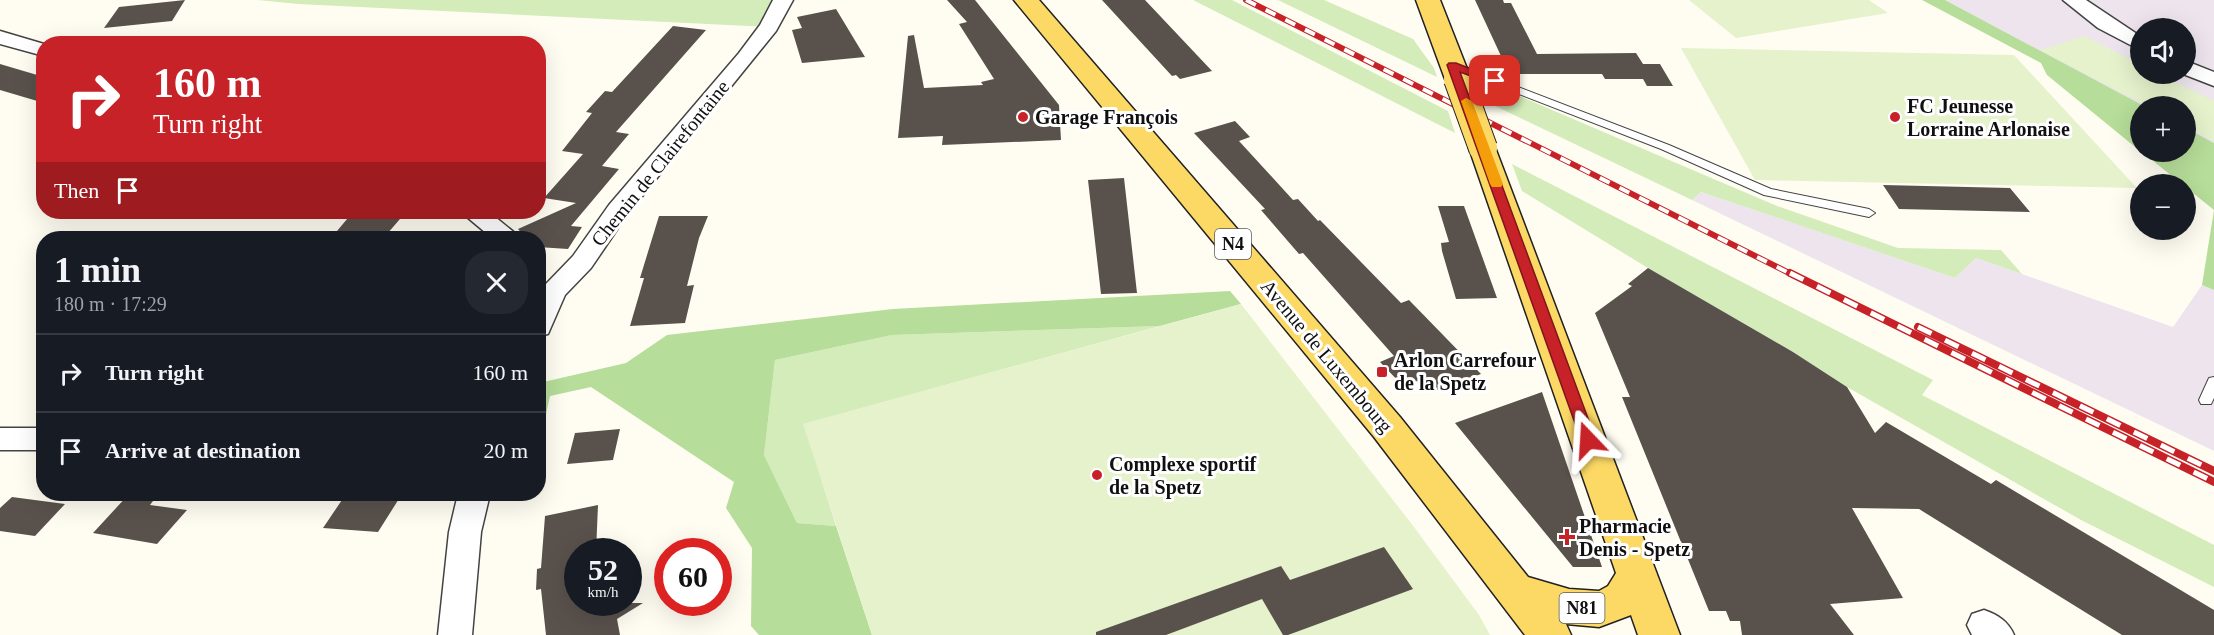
<!DOCTYPE html>
<meta charset="utf-8">
<style>
body{margin:0;font-family:"Times New Roman",serif;background:#242831;color:#f1f3f6;height:100vh;display:flex;flex-direction:column;font-size:22px;white-space:nowrap}
*{box-sizing:border-box;margin:0}
p{font-size:20px;color:#9ea1a6}
.icon{flex:none;width:33px;height:33px;fill:none;stroke:currentColor;stroke-width:2;stroke-linecap:round;stroke-linejoin:round}
.map{position:relative;flex:1;overflow:hidden}
.sheet{position:absolute;left:36px;top:231px;width:510px;height:270px;display:flex;flex-direction:column;background:#171b24;border-radius:24px;box-shadow:0 6px 24px #0002}
.sheet>*{flex:none}
.hud{position:absolute;left:36px;top:36px;width:510px;height:183px;border-radius:24px;box-shadow:0 6px 24px #0002;background:#c62228;color:#fff;overflow:hidden}
.buttons{position:absolute;left:2130px;top:18px;display:grid;gap:12px}
.buttons a{display:grid;place-items:center;width:66px;height:66px;border-radius:50%;background:#171b24;box-shadow:0 6px 24px #0002;font-size:30px}
.speed{position:absolute;left:564px;top:538px;display:flex;gap:12px;font-size:30px;font-weight:700;text-align:center}
.speed>*{display:grid;place-content:center;width:78px;height:78px;border-radius:50%;background:#171b24;box-shadow:0 6px 24px #0002;line-height:1}
.speed small{font-size:15px;font-weight:400}
.speed .limit{border:9px solid #d22;background:#fff;color:#111}
.pin{position:absolute;display:grid;place-items:center;width:51px;height:51px;color:#fff;margin:-26px;border-radius:12px;box-shadow:0 3px 9px #0006}
.me{position:absolute;width:66px;margin:-33px;rotate:340deg;stroke-linejoin:round;filter:drop-shadow(0 0 4px #0008)}
.turn{display:flex;align-items:center;gap:21px;height:126px;padding:0 18px;font-size:27px}
.turn .icon{width:78px;height:78px;stroke-width:2.5}
.turn b{display:block;font-size:42px;line-height:51px}
.then{display:flex;align-items:center;height:57px;padding:0 18px;background:#0003;gap:12px;font-size:22px}
.round{display:grid;place-items:center;flex:none;width:63px;height:63px;border-radius:24px;background:#242831}
.summary{display:flex;align-items:center;justify-content:space-between;height:102px;padding:0 18px}
h1{font-size:36px;font-weight:700;line-height:45px}
ul{padding:0;list-style:none}
li{display:flex;align-items:center;gap:18px;height:78px;padding:0 18px;border-top:2px solid #363941}
li div{flex:1}
li b{display:block;font-size:22px}
li em{font-style:normal}
.map>svg:first-child{display:block}
.industrial{fill:#ede4ee;fill-rule:evenodd}
.green{fill:#d3ecba}
.forest{fill:#b6dd99}
.pitch{fill:#e5f2cc}
.building{fill:#59514c}
.lines{fill:none;stroke-linecap:round;stroke-linejoin:round}
.service-casing{stroke:#434343;stroke-width:2}
.minor-casing{stroke:#434343;stroke-width:3}
.primary-casing{stroke:#212121;stroke-width:3}
.service{fill:#fff;fill-rule:evenodd}
.minor{fill:#fff;fill-rule:evenodd}
.primary{fill:#fcd965;fill-rule:evenodd}
.rail-far1-casing{stroke:#c62228;stroke-width:6}
.rail-casing{stroke:#c62228;stroke-width:8}
.rail-far1{stroke:#fff;stroke-width:4;stroke-dasharray:11;stroke-linecap:butt}
.rail{stroke:#fff;stroke-width:5;stroke-dasharray:15;stroke-linecap:butt}
.primary-bridge-casing{stroke:#212121;stroke-width:30;stroke-linecap:butt}
.primary-bridge{stroke:#fcd965;stroke-width:28}
.route{fill:#c62228;stroke:#81161a;stroke-width:1.5}
.slow{fill:#f59e0b}
.poi-dot{fill:#c62228;stroke:#fff;stroke-width:2}
.labels{text-anchor:middle;stroke-width:6;stroke-linejoin:round;paint-order:stroke}
.shield{fill:#fff;stroke:#585858;stroke-width:1.5}
.shield-label{font-size:18px;font-weight:bold;fill:#101010}
.poi-label{font-size:20px;font-weight:bold;fill:#101010;stroke:#fff;text-anchor:start}
.street-label{font-size:20px;fill:#101010;stroke:#fff}
</style>
<div class="map">
<svg width="2214" height="635" viewBox="0 0 2214 635">
<rect width="100%" height="100%" fill="#fffdf2"/>
<path class="industrial" d="M 1945,0 L 2214,0 L 2214,143 L 2186,128 L 2186,106 L 2144,106 ZM 2140,28 L 2186,28 L 2186,74 L 2140,74 Z
M 1701,192 L 1955,278 L 1976,258 L 2173,327 L 2202,285 L 2214,290 L 2214,451 L 1692,200 Z"/>
<path class="green" d="M 258,0 L 783,0 L 769,27 L 298,4 Z
M 1193,0 L 1232,0 L 1448,111 L 1455,133 Z
M 1278,0 L 1324,0 L 1413,39 L 1434,68 L 1437,77 Z
M 1485,93 L 1517,95 L 1777,206 L 1898,248 L 2001,250 L 2022,274 L 1976,258 L 1955,278 L 1701,192 L 1692,200 L 1489,103 Z
M 1512,164 L 1933,380 L 1922,395 L 2214,545 L 2214,587 L 2081,520 L 1847,387 L 1793,352 L 1648,268 L 1522,191 Z
M 1160,326 L 804,424 L 836,526 L 797,523 L 764,455 L 775,360 L 892,335 Z"/>
<path class="forest" d="M 1922,0 L 1945,0 L 2144,106 L 2140,106 L 2140,151 L 2047,75 L 2041,63 Z
M 2186,128 L 2214,143 L 2214,290 L 2202,285 L 2214,210 L 2142,152 L 2186,152 Z
M 1230,291 L 1241,304 L 1160,326 L 892,335 L 775,360 L 764,455 L 797,523 L 836,526 L 872,635 L 759,635 L 751,626 L 752,548 L 726,508 L 734,482 L 591,387 L 550,396 L 539,447 L 539,383 L 626,363 L 667,335 L 893,309 Z"/>
<path class="pitch" d="M 1689,0 L 1869,0 L 1888,13 L 1736,38 Z
M 2084,36 L 2140,64 L 2140,74 L 2159,74 L 2214,101 L 2214,141 L 2186,126 L 2186,106 L 2148,106 L 2040,50 Z
M 1681,48 L 2014,55 L 2137,188 L 1755,180 Z
M 1241,304 L 1414,527 L 1479,615 L 1490,635 L 872,635 L 803,424 Z"/>
<path class="building" d="M 185,0 L 172,21 L 104,28 L 119,7 Z
M 947,0 L 975,0 L 1059,105 L 1061,140 L 942,145 L 943,136 L 898,138 L 908,36 L 914,35 L 924,88 L 983,85 L 981,82 L 994,79 L 959,24 L 967,22 Z
M 1102,0 L 1145,0 L 1212,71 L 1180,79 L 1176,75 L 1172,76 Z
M 1475,0 L 1503,0 L 1504,3 L 1511,3 L 1537,54 L 1636,53 L 1643,64 L 1660,64 L 1673,86 L 1647,86 L 1643,79 L 1605,79 L 1602,74 L 1515,74 L 1501,56 Z
M 836,9 L 865,57 L 802,63 L 792,30 L 802,28 L 797,17 Z
M 673,26 L 706,30 L 616,132 L 629,134 L 602,166 L 619,169 L 571,226 L 582,227 L 568,249 L 538,247 L 538,238 L 526,238 L 518,229 L 576,203 L 544,198 L 583,154 L 562,151 L 592,113 L 586,112 L 605,91 L 612,92 Z
M 0,64 L 44,77 L 44,103 L 0,90 Z
M 1235,121 L 1250,137 L 1239,141 L 1293,200 L 1298,199 L 1318,221 L 1320,220 L 1401,303 L 1409,300 L 1481,374 L 1429,393 L 1417,381 L 1403,386 L 1380,362 L 1394,356 L 1303,253 L 1299,254 L 1261,210 L 1265,209 L 1194,133 Z
M 1124,178 L 1137,293 L 1101,294 L 1088,180 Z
M 1883,185 L 2010,188 L 2030,212 L 1899,209 Z
M 1438,206 L 1464,206 L 1497,298 L 1456,299 L 1442,251 L 1441,243 L 1449,242 Z
M 353,212 L 406,212 L 387,234 L 337,231 Z
M 659,216 L 708,216 L 699,238 L 687,286 L 694,285 L 685,323 L 630,326 L 644,278 L 640,278 Z
M 1648,268 L 1793,352 L 1847,387 L 1875,433 L 1886,422 L 1991,484 L 1996,480 L 2214,610 L 2214,635 L 2122,635 L 1919,509 L 1852,508 L 1903,598 L 1830,604 L 1854,635 L 1742,635 L 1740,621 L 1730,621 L 1726,611 L 1709,611 L 1622,397 L 1630,397 L 1595,313 L 1632,286 L 1628,284 Z
M 1542,392 L 1602,567 L 1573,567 L 1455,423 Z
M 620,429 L 613,460 L 567,464 L 575,433 Z
M 129,494 L 156,497 L 150,505 L 187,510 L 157,544 L 93,533 Z
M 346,494 L 402,494 L 378,532 L 323,528 Z
M 12,497 L 65,504 L 35,536 L 0,531 L 0,508 Z
M 598,505 L 596,552 L 578,552 L 578,603 L 643,603 L 617,619 L 620,635 L 546,635 L 541,589 L 536,590 L 537,569 L 541,568 L 545,516 Z
M 1384,547 L 1413,589 L 1288,635 L 1283,635 L 1262,599 L 1166,635 L 1096,635 L 1096,632 L 1281,566 L 1290,580 Z"/>
<g class="lines">
<defs>
<path id="service" d="M 1453,62 L 1669,145 L 1771,189 L 1869,209 L 1875,213 L 1869,217 L 1764,195 L 1661,149 L 1449,67 L 1449,63 Z
M 2214,377 L 2214,398 L 2211,404 L 2201,404 L 2199,400 L 2209,378 Z"/>
<path id="minor" d="M 773,0 L 793,0 L 776,31 L 627,215 L 591,268 L 565,295 L 548,334 L 538,336 L 538,296 L 545,285 L 573,256 L 609,205 L 739,53 L 760,25 Z
M 2063,0 L 2086,0 L 2140,36 L 2140,50 L 2098,28 Z
M 0,31 L 44,44 L 44,56 L 0,44 Z
M 2186,61 L 2214,72 L 2214,86 L 2183,74 L 2186,74 Z
M 461,212 L 489,212 L 521,238 L 492,238 Z
M 0,428 L 44,428 L 44,450 L 0,450 Z
M 458,494 L 490,494 L 481,532 L 472,635 L 438,635 L 449,532 Z
M 1984,610 C 1998,615 2008,621 2014,635 L 1972,635 L 1967,625 L 1972,614 Z"/>
<path id="primary" d="M 1014,0 L 1039,0 L 1400,417 L 1528,577 L 1569,589 L 1599,591 L 1608,586 L 1616,573 L 1469,148 L 1473,142 L 1483,140 L 1493,142 L 1680,635 L 1638,635 L 1631,615 L 1599,627 L 1566,624 L 1571,635 L 1525,635 L 1374,437 Z
M 1416,0 L 1440,0 L 1471,79 L 1467,85 L 1458,87 L 1449,85 L 1445,79 Z"/>
</defs>
<use href="#service" class="service-casing"/>
<use href="#minor" class="minor-casing"/>
<use href="#primary" class="primary-casing"/>
<use href="#service" class="service"/>
<use href="#minor" class="minor"/>
<use href="#primary" class="primary"/>
<defs>
<path id="rail-far1" d="M 1246,0 L 1793,275"/>
<path id="rail" d="M 1790,273 L 2214,482
M 1918,327 L 2214,471"/>
</defs>
<use href="#rail-far1" class="rail-far1-casing"/>
<use href="#rail" class="rail-casing"/>
<use href="#rail-far1" class="rail-far1"/>
<use href="#rail" class="rail"/>
<defs>
<path id="primary-bridge" d="M 1458,79 L 1483,148"/>
</defs>
<use href="#primary-bridge" class="primary-bridge-casing"/>
<use href="#primary-bridge" class="primary-bridge"/>
</g>
<path class="route" d="M 1449,63 L 1456,63 L 1501,81 L 1495,85 L 1460,72 L 1596,440 L 1594,444 L 1588,445 L 1581,440 L 1447,65 Z"/>
<path class="slow" d="M 1466,98 L 1472,101 L 1503,184 L 1501,187 L 1492,187 L 1490,184 L 1461,101 Z"/>
<g class="poi-dot">
<circle cx="1023" cy="117" r="6"/>
<circle cx="1895" cy="117" r="6"/>
<rect x="1376" y="366" width="12" height="12" rx="3"/>
<circle cx="1097" cy="475" r="6"/>
<path d="M1564 528h6v6h6v6h-6v6h-6v-6h-6v-6h6z"/>
</g>
<g class="labels">
<g class="shield">
<rect x="1215" y="229" width="36" height="30" rx="4.5"/>
<rect x="1559.5" y="593" width="45" height="30" rx="4.5"/>
</g>
<g class="shield-label">
<text x="1233" y="250">N4</text>
<text x="1582" y="614">N81</text>
</g>
<g class="poi-label">
<text x="1907" y="113">FC Jeunesse<tspan x="1907" dy="23">Lorraine Arlonaise</tspan></text>
<text x="1035" y="124">Garage François</text>
<text x="1394" y="367">Arlon Carrefour<tspan x="1394" dy="23">de la Spetz</tspan></text>
<text x="1109" y="471">Complexe sportif<tspan x="1109" dy="23">de la Spetz</tspan></text>
<text x="1579" y="533">Pharmacie<tspan x="1579" dy="23">Denis - Spetz</tspan></text>
</g>
<g class="street-label">
<text transform="translate(660 163) rotate(-51)" y="7">Chemin de Clairefontaine</text>
<text transform="translate(1327 356) rotate(50)" y="7">Avenue de Luxembourg</text>
</g>
</g>
</svg>
<div class="buttons">
<a><svg class="icon" aria-label="sound" viewBox="0 0 24 24"><path d="M4 9h4l5-4v14l-5-4H4zM17 9q2 3 0 6"/></svg></a>
<a>+</a>
<a>−</a>
</div>
<div class="speed"><div>52<small>km/h</small></div><div class="limit">60</div></div>
<div class="pin" style="left:1495px;top:81px;background:#d93025"><svg class="icon" aria-label="arrive" viewBox="0 0 24 24"><path d="M6 21V4h12l-3 4 3 4H6"/></svg></div>
<svg class="me" style="left:1588px;top:440px" viewBox="-20 -20 40 40"><path d="M0-17L14 15 0 8-14 15z" fill="#c62228" stroke="#fff" stroke-width="4"/></svg>
<div class="hud">
<div class="turn"><svg class="icon" aria-label="right" viewBox="0 0 24 24"><path d="M7 20v-9h11M14 6l5 5-5 5"/></svg><div><b>160 m</b>Turn right</div></div>
<div class="then">Then<svg class="icon" aria-label="arrive" viewBox="0 0 24 24"><path d="M6 21V4h12l-3 4 3 4H6"/></svg></div>
</div>
<section class="sheet">
<div class="summary"><div><h1>1 min</h1><p>180 m · 17:29</p></div><a class="round"><svg class="icon" aria-label="close" viewBox="0 0 24 24"><path d="M6 6l12 12M18 6L6 18"/></svg></a></div>
<ul>
<li><svg class="icon" aria-label="right" viewBox="0 0 24 24"><path d="M7 20v-9h11M14 6l5 5-5 5"/></svg><div><b>Turn right</b></div><em>160 m</em></li>
<li><svg class="icon" aria-label="arrive" viewBox="0 0 24 24"><path d="M6 21V4h12l-3 4 3 4H6"/></svg><div><b>Arrive at destination</b></div><em>20 m</em></li>
</ul>
</section>
</div>
